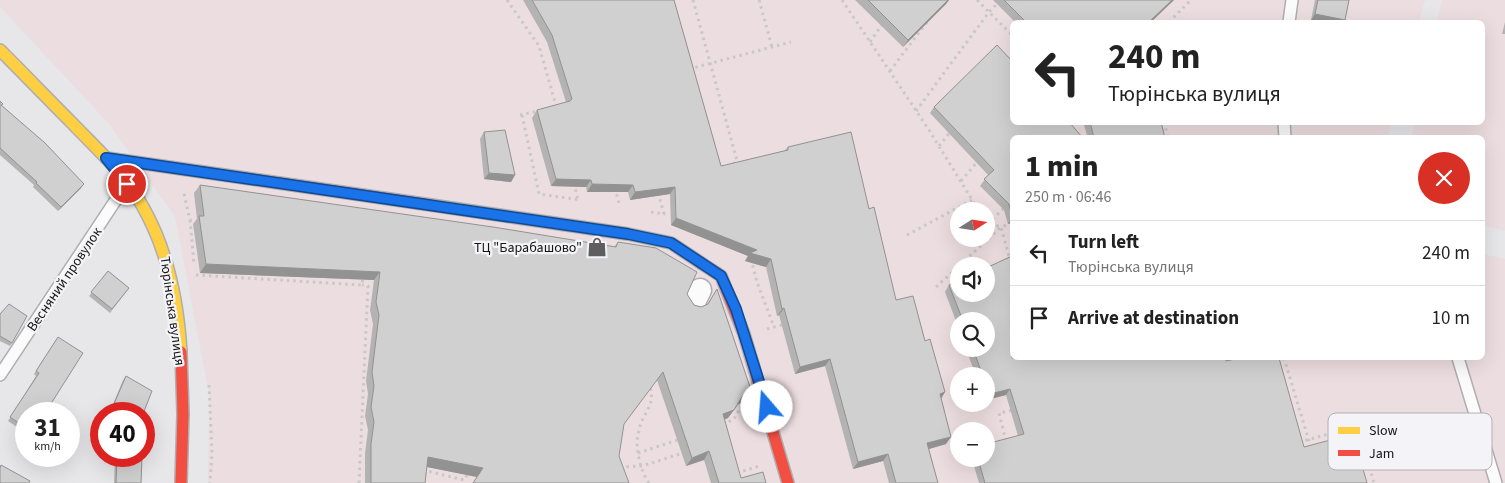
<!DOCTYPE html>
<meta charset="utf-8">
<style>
body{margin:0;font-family:"Source Sans 3",sans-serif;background:#f6f6f6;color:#222;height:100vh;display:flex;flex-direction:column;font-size:19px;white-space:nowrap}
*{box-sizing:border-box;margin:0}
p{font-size:16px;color:#767676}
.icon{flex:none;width:28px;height:28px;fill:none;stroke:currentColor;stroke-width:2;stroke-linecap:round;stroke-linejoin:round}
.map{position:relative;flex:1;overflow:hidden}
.panel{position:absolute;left:1010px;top:135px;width:475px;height:225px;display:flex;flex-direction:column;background:#fff;border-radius:8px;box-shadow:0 5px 20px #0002}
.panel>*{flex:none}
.guide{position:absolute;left:1010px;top:20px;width:475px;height:105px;border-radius:8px;box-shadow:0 5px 20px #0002;background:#fff;color:#222;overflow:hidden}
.needle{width:32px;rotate:78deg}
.buttons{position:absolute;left:950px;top:202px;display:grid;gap:10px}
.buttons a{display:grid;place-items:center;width:45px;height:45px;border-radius:50%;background:#fff;box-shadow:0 5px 20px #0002;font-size:25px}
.speed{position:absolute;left:15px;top:402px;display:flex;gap:10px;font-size:25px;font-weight:700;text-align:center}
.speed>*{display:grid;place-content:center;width:65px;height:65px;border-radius:50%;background:#fff;box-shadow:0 5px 20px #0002;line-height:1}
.speed small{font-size:12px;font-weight:400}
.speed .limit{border:8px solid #d22;background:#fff;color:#111}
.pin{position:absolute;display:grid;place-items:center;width:42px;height:42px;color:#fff;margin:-21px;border:2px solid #fff;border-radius:50%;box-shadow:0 1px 5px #0007}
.me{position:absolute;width:55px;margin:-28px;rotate:342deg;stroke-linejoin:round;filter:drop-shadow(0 0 4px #0008)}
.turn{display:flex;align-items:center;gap:18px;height:105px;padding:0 15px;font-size:22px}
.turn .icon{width:65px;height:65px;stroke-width:2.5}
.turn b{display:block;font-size:35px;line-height:42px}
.round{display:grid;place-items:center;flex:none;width:52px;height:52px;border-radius:26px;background:#f6f6f6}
.overview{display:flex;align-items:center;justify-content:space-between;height:85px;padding:0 15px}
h1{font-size:30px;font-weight:800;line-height:38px}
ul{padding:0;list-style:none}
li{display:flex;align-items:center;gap:15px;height:65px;padding:0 15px;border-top:1px solid #e0e0e0}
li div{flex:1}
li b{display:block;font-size:19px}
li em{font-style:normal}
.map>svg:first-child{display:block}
.commercial{fill:#ecdde0;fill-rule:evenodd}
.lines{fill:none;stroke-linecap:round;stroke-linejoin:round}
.lane-casing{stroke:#aeaeb0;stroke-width:14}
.street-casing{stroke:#aeaeb0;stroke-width:25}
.slow-casing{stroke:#aeaeb0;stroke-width:14}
.jam-casing{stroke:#aeaeb0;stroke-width:14}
.path{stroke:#c8c8c9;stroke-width:3;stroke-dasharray:2.5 4;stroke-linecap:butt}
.lane{stroke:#fbfbfc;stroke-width:11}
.street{stroke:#fbfbfc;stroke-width:22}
.slow{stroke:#ffcf43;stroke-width:11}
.jam{stroke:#f24e42;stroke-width:11}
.wall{fill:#b4b3b4}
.shaded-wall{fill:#929292}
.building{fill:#d1d0d1;stroke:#929292}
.route-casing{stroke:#114b97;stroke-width:12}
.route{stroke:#1a73e8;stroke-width:9}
.labels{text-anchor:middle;stroke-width:4.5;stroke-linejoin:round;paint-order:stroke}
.poi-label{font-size:14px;fill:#151516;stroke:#f4f3f8;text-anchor:end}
.street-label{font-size:14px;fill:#151516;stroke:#f4f3f8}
.key{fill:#f4f3f8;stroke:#b1b0b4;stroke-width:1}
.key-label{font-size:14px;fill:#151516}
</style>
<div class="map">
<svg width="1505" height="483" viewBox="0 0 1505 483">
<rect width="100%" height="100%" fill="#e7e7ea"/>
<path class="commercial" d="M 0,0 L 1425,0 L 1419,22 L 1012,22 L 1012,122 L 1392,123 L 1388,138 L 1012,138 L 1012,358 L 1482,358 L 1483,254 L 1505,259 L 1505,483 L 208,483 L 209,394 L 175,217 L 109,124 L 0,7 ZM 959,211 L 986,211 L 986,239 L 959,239 ZM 959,266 L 986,266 L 986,294 L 959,294 ZM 959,321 L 986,321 L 986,349 L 959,349 ZM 959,376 L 986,376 L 986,404 L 959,404 ZM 959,431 L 986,431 L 986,459 L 959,459 Z
M 1442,0 L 1505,0 L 1505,231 L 1483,225 L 1482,138 L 1411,138 L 1415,123 L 1482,122 L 1482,22 L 1437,22 Z"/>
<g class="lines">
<defs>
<path id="lane" d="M 1289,22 L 1292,0
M 1284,122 L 1285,138
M 1458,358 L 1496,483
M 0,375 L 127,183"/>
<path id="street" d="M 694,302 L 700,290"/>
<path id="slow" d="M 0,50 C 24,74 48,99 72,123 C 97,149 126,175 143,207 C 168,251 178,302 181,352
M 431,205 L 628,234 L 671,243 L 701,263"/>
<path id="jam" d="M 106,158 L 431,205
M 701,263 L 721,276 L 744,334 L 788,483
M 181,483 L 183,414 L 181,352"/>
</defs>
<use href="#lane" class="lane-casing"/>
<use href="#street" class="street-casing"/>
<use href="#slow" class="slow-casing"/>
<use href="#jam" class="jam-casing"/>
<path class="path" d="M 507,0 L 539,46 L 557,109
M 693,0 L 737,161 L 731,166
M 759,0 L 772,47
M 842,0 L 929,130 L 979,211
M 977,0 L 1012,35
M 1169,22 L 1191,0
M 870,42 L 883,23
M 1007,59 L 1012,53
M 689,69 L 791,42
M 890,71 L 927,22
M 916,111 L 989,12 L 1001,0
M 520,115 L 538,111
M 522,115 L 539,194 L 581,200
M 1070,122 L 1074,138
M 1164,122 L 1168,138
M 939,146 L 951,131
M 961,181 L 978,161
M 574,183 L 578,200
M 615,188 L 620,207
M 184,194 L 190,220 L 200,221
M 651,212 L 664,214 L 658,192
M 190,220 L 194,264
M 1012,223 L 1001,227 L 1012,267
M 988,224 L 1005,207
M 907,235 L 972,200
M 751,259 L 757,282 L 774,327
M 196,275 L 362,285 L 363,277
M 936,287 L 1001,227 L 986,222
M 767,329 L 785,324
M 1284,358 L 1311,448
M 209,385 L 212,453 L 210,483
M 723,425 L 734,419 L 740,408
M 1006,441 L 999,413 L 1014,410
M 1299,442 L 1358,426 L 1374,483
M 638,453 L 681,439
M 620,467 L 642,466 L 683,453
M 423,470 L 464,480 L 469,472
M 737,473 L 759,466
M 359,483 L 368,286 L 362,285
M 649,483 C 640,470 634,446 639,430 C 643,411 656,407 650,387"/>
<use href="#lane" class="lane"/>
<use href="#street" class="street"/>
<use href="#slow" class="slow"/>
<use href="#jam" class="jam"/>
</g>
<path class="wall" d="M 523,0 L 674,0 L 721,166 L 784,151 L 788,147 L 869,209 L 896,300 L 925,341 L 945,392 L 941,399 L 946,444 L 929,449 L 938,483 L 889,483 L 883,461 L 853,469 L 825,366 L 795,374 L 779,315 L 777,316 L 766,267 L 745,261 L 748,256 L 671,225 L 670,194 L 630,200 L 628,192 L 587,192 L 586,187 L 551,186 L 532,118 L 537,110 L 566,102 L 547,42 Z
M 855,0 L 949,0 L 946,4 L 903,47 Z
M 993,0 L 1174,0 L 1151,22 L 1015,22 Z
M 1315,0 L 1349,0 L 1345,20 L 1343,22 L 1322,22 L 1311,20 Z
M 1505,22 L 1505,34 L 1502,34 Z
M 0,101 L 1,105 L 81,188 L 58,211 L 33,187 L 34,185 L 0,155 Z
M 934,107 L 1012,122 L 1012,223 L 1008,224 L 1004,210 L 980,186 L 988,175 L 930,113 Z
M 1083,122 L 1161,122 L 1165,138 L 1088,138 Z
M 484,132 L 515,175 L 511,182 L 484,179 L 480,139 Z
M 200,185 L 614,247 L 618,242 L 687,294 L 694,305 L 701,307 L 707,305 L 717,289 L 752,393 L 746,401 L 737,405 L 728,418 L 724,420 L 741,478 L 766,483 L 711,483 L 704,460 L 686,466 L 657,380 L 477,477 L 427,467 L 425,483 L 365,483 L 365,453 L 368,430 L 365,416 L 368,394 L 366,381 L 373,324 L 370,310 L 374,280 L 200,273 L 193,224 L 197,219 L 194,193 Z
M 108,271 L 129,288 L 110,313 L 89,296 Z
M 949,285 L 1226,361 L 1304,447 L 1367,483 L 979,483 L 972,459 L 986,459 L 1018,436 L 1006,395 L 986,400 L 986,376 L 976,376 L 966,349 L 986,349 L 986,321 L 959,321 L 959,329 L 945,292 Z
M 0,314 L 12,343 L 10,346 L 0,341 Z
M 58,337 L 47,410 L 26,414 L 26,433 L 8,421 L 36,376 L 34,374 Z
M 126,376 L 143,414 L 120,414 L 111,409 L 123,380 Z
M 115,456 L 142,456 L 141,483 L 114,483 Z"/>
<path class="shaded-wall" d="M 948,0 L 949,0 L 946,4 L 903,47 L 908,40 Z
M 1172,0 L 1174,0 L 1151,22 L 1149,22 Z
M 1315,14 L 1345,20 L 1343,22 L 1322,22 L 1311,20 Z
M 489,173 L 515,175 L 511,182 L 484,179 Z
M 556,179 L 591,180 L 586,187 L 551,186 Z
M 84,184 L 81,188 L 58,211 L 61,207 Z
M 592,184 L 633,185 L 628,192 L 587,192 Z
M 675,187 L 670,194 L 630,200 L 635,192 Z
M 676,218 L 757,250 L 771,259 L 766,267 L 745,261 L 748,256 L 671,225 Z
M 1012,218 L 1012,223 L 1008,224 Z
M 206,264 L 380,272 L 374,280 L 200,273 Z
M 784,308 L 779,315 L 777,316 L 782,309 Z
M 830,359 L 825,366 L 795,374 L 800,367 Z
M 1010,389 L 1006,395 L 986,400 L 990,394 Z
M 945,392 L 940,400 L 940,394 Z
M 752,393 L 746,401 L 736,405 L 742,397 Z
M 734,410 L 728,418 L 717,422 L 723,414 Z
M 951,437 L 946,444 L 922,451 L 927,443 Z
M 709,451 L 704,460 L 686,466 L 692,458 Z
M 888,454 L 883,461 L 853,469 L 858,462 Z
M 428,457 L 483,468 L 477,477 L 422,466 Z"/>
<path class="building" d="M 532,0 L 674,0 L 721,166 L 788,150 L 788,147 L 851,132 L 869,209 L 874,207 L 896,300 L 913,296 L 925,341 L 930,339 L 945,392 L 940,394 L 951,437 L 927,443 L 938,483 L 896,483 L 888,454 L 858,462 L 830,359 L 800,367 L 784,308 L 782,309 L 771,259 L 750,253 L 757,250 L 676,218 L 675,187 L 635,192 L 633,185 L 592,184 L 591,180 L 556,179 L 537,110 L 570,101 L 572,99 L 552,35 Z
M 868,0 L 948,0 L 908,40 Z
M 1004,0 L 1172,0 L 1149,22 L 1026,22 Z
M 1318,0 L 1349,0 L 1345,20 L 1315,14 Z
M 997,45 L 1012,61 L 1012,122 L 1069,122 L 1083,138 L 1012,138 L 1012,217 L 1009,204 L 984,179 L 994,170 L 934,107 Z
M 0,101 L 3,104 L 1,105 L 45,143 L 84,184 L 61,207 L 36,183 L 37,182 L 0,148 Z
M 1090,122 L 1161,122 L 1165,138 L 1094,138 Z
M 505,130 L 515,175 L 489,173 L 484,132 Z
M 200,185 L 493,227 L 616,247 L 618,242 L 656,248 L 697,272 L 687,294 L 694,305 L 701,307 L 708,304 L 717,289 L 752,393 L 742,397 L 734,410 L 723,414 L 741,478 L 763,472 L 766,483 L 719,483 L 709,451 L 692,458 L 663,372 L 624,424 L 619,456 L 629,483 L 473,483 L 483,468 L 428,457 L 425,483 L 371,483 L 371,444 L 374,422 L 371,407 L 374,386 L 372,372 L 379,315 L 376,302 L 380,272 L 206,264 L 199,216 L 204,216 Z
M 1012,256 L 1012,358 L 1226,358 L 1226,361 L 1239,358 L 1279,358 L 1304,447 L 1353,434 L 1367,483 L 985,483 L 978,459 L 986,459 L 986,444 L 1024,434 L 1010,389 L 990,394 L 986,385 L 986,376 L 983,376 L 973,349 L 986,349 L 986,321 L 963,321 L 949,285 L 959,281 L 959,294 L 986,294 L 986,268 Z
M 108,271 L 129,288 L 112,309 L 91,292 Z
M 9,304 L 27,316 L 12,343 L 0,336 L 0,314 Z
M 58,337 L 83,353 L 47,410 L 53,414 L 26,414 L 26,428 L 10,417 L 39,373 L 36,371 Z
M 126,376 L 152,391 L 143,414 L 129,414 L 113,406 Z
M 117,456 L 142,456 L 141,483 L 116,483 Z
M 1,465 L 30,481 L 29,483 L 0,483 L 0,468 Z"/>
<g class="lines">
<defs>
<path id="route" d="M 127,184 L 106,158 L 628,234 L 671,243 L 721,276 L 736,309 L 767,407"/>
</defs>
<use href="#route" class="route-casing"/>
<use href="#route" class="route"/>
</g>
<defs>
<symbol id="shop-bare" viewBox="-9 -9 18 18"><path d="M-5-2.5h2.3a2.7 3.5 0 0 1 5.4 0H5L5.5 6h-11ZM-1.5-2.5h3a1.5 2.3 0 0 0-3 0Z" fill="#5e5e60" stroke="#f4f3f8" stroke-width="2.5" paint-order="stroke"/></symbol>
</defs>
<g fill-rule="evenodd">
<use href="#shop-bare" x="583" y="233" width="28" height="28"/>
</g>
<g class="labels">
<g class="poi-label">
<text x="582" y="252">ТЦ "Барабашово"</text>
</g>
<g class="street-label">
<text transform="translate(64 279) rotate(-56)" y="5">Весняний провулок</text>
<text transform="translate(173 311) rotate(82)" y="5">Тюрінська вулиця</text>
</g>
</g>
<rect x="1328" y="413" width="164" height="57" rx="8" class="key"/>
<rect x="1338" y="427" width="22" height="7" fill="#ffcf43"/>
<rect x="1338" y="450" width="22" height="6" fill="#f24e42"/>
<g class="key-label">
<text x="1369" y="435">Slow</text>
<text x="1369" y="458">Jam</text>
</g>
</svg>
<div class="buttons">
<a><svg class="needle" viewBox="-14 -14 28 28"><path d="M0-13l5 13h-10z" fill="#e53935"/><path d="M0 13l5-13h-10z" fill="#767676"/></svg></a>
<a><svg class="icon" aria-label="sound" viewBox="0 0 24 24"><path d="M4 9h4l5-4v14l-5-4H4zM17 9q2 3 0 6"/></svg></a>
<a><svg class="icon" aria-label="search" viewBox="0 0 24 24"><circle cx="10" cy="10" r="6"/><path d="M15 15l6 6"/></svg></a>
<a>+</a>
<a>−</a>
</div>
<div class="speed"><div>31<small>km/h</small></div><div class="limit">40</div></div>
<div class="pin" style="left:127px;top:184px;background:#d93025"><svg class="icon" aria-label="arrive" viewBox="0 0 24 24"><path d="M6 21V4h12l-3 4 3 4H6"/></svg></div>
<svg class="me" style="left:767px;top:407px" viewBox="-20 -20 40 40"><circle r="19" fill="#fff"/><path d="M0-13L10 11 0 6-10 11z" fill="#1a73e8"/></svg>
<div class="guide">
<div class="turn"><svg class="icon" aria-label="left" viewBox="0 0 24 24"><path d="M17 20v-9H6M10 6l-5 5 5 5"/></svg><div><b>240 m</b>Тюрінська вулиця</div></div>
</div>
<section class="panel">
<div class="overview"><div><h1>1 min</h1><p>250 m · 06:46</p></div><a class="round" style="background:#d93025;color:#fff"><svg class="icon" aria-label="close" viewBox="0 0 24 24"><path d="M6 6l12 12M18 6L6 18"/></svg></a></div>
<ul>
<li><svg class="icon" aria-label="left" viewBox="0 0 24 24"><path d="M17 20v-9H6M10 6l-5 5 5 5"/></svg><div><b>Turn left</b><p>Тюрінська вулиця</p></div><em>240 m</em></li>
<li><svg class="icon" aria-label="arrive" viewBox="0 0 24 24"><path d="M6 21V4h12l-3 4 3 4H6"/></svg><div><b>Arrive at destination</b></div><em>10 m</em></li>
</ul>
</section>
</div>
